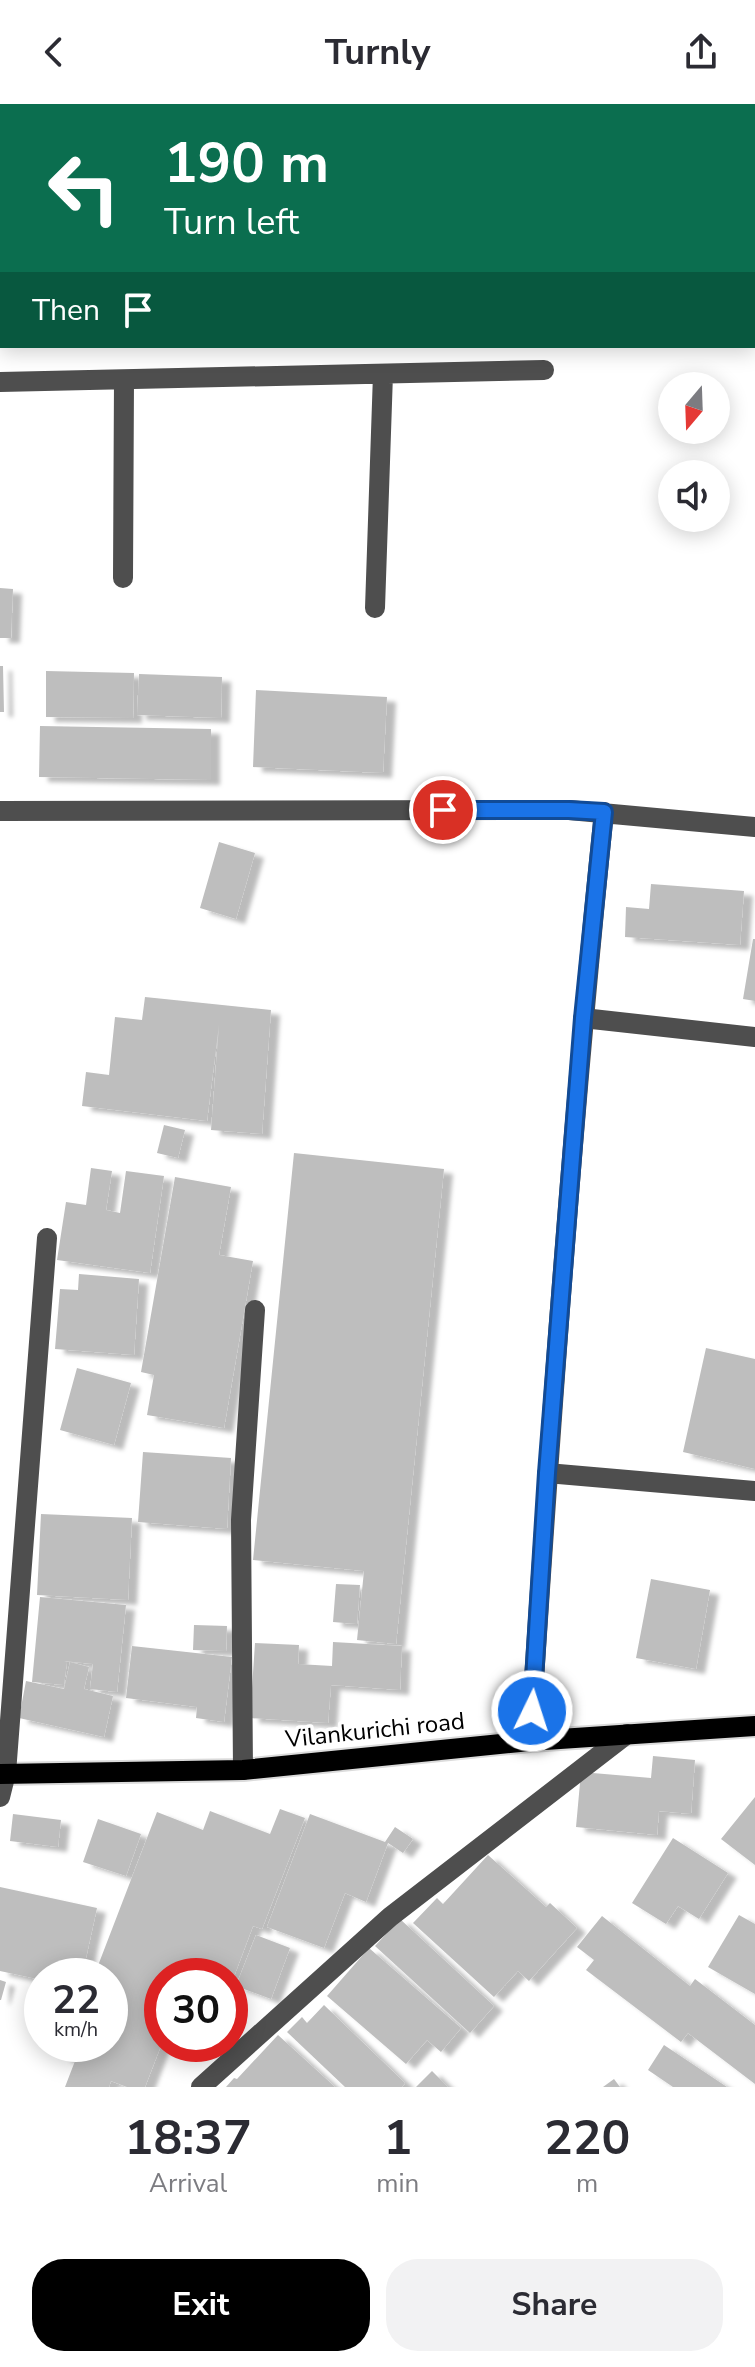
<!DOCTYPE html>
<style>
body{margin:0;font-family:"Nunito Sans",sans-serif;background:#f2f2f3;color:#2b2b33;height:100vh;display:flex;flex-direction:column;font-size:30px;white-space:nowrap}
*{box-sizing:border-box;margin:0}
p{font-size:26px;color:#7c7c81}
.icon{flex:none;width:44px;height:44px;fill:none;stroke:currentColor;stroke-width:2;stroke-linecap:round;stroke-linejoin:round}
.map{position:relative;height:1983px;overflow:hidden}
.drawer{display:flex;flex-direction:column;background:#fff;flex:1}
.drawer>*{flex:none}
.banner{position:absolute;left:0px;top:0px;width:756px;height:244px;box-shadow:0 4px 20px #0003;background:#0b6e4f;color:#fff;overflow:hidden}
.needle{width:52px;rotate:199deg}
.buttons{position:absolute;left:658px;top:268px;display:grid;gap:16px}
.buttons a{display:grid;place-items:center;width:72px;height:72px;border-radius:50%;background:#fff;box-shadow:0 4px 20px #0003;font-size:40px}
.speed{position:absolute;left:24px;top:1854px;display:flex;gap:16px;font-size:40px;font-weight:700;text-align:center}
.speed>*{display:grid;place-content:center;width:104px;height:104px;border-radius:50%;background:#fff;box-shadow:0 4px 20px #0003;line-height:1}
.speed small{font-size:20px;font-weight:400}
.speed .limit{border:12px solid #d22;background:#fff;color:#111}
.pin{position:absolute;display:grid;place-items:center;width:68px;height:68px;color:#fff;margin:-34px;border:4px solid #fff;border-radius:50%;box-shadow:0 2px 8px #0007}
.me{position:absolute;width:88px;margin:-44px;rotate:4deg;stroke-linejoin:round;filter:drop-shadow(0 0 6px #0008)}
.turn{display:flex;align-items:center;gap:28px;height:168px;padding:0 32px;font-size:36px}
.turn .icon{width:104px;height:104px;stroke-width:2.5}
.turn b{display:block;font-size:56px;line-height:68px}
.then{display:flex;align-items:center;height:76px;padding:0 32px;background:#0003;gap:16px;font-size:30px}
.eta{display:flex;justify-content:space-evenly;align-items:center;height:136px;text-align:center}
.eta b{font-size:48px;font-weight:700;line-height:56px}
.action{display:flex;gap:16px;margin-top:auto;padding:16px 32px}
.action a{flex:1;height:92px;border-radius:32px;background:#000;color:#fff;font-size:32px;font-weight:700;line-height:92px;text-align:center}
.action a+a{background:#f2f2f3;color:#2b2b33}
header{display:flex;justify-content:space-between;align-items:center;height:104px;padding:0 32px;background:#fff;font-size:36px;font-weight:700}
.map>svg:first-child{display:block}
.building{fill:#bebebe;filter:url(#shadow)}
.lines{fill:none;stroke-linecap:round;stroke-linejoin:round}
.major-casing{stroke:#dbdbdb;stroke-width:24}
.minor{stroke:#4e4e4e;stroke-width:20}
.major{stroke:#000;stroke-width:20}
.route-casing{stroke:#114b97;stroke-width:20}
.route{stroke:#1a73e8;stroke-width:14}
.labels{text-anchor:middle;stroke-width:7;stroke-linejoin:round;paint-order:stroke}
.street-label{font-size:24px;fill:#000;stroke:#fff}
</style>
<header><svg class="icon" aria-label="back" viewBox="0 0 24 24"><path d="M15 5l-7 7 7 7"/></svg>Turnly<svg class="icon" aria-label="share" viewBox="0 0 24 24"><path d="M12 15V3M7 8l5-5 5 5M5 13v7h14v-7"/></svg></header>
<div class="map">
<svg width="755" height="1983" viewBox="0 0 755 1983">
<defs>
<filter id="shadow"><feDropShadow dx="9" dy="5" stdDeviation="2" flood-color="#0004"/></filter>
</defs>
<rect width="100%" height="100%" fill="#fff"/>
<path class="building" d="M 0,484 L 13,485 L 11,534 L 0,534 Z
M 0,562 L 3,562 L 4,608 L 0,608 Z
M 46,567 L 134,569 L 133,614 L 46,613 Z
M 139,570 L 222,573 L 221,614 L 137,611 Z
M 256,586 L 387,593 L 383,669 L 253,663 Z
M 40,622 L 211,625 L 211,676 L 39,673 Z
M 219,738 L 255,749 L 236,815 L 200,804 Z
M 651,780 L 744,787 L 740,841 L 625,833 L 626,803 L 649,805 Z
M 753,835 L 755,835 L 755,897 L 743,895 Z
M 145,893 L 271,906 L 262,1030 L 211,1026 L 219,921 L 207,1017 L 82,1002 L 86,968 L 109,971 L 115,913 L 142,916 Z
M 164,1021 L 185,1026 L 178,1054 L 157,1049 Z
M 294,1049 L 444,1065 L 396,1540 L 357,1536 L 364,1467 L 253,1456 Z
M 91,1064 L 112,1067 L 106,1106 L 120,1109 L 126,1067 L 164,1072 L 150,1169 L 57,1156 L 66,1098 L 86,1101 Z
M 175,1073 L 231,1083 L 219,1151 L 253,1157 L 224,1324 L 147,1311 L 154,1271 L 141,1268 Z
M 79,1170 L 139,1175 L 134,1251 L 55,1245 L 60,1185 L 78,1186 Z
M 706,1244 L 755,1255 L 755,1365 L 683,1348 Z
M 77,1264 L 131,1279 L 114,1341 L 60,1326 Z
M 143,1348 L 231,1354 L 227,1425 L 138,1418 Z
M 41,1410 L 132,1414 L 128,1496 L 37,1491 Z
M 651,1475 L 710,1486 L 696,1565 L 636,1554 Z
M 336,1480 L 360,1481 L 357,1520 L 333,1518 Z
M 40,1493 L 126,1501 L 117,1588 L 90,1585 L 93,1560 L 64,1557 L 67,1558 L 64,1581 L 32,1578 Z
M 194,1521 L 227,1522 L 226,1547 L 193,1546 Z
M 333,1538 L 402,1542 L 400,1586 L 331,1581 L 328,1619 L 250,1614 L 255,1539 L 299,1541 L 298,1560 L 332,1562 Z
M 132,1542 L 232,1553 L 224,1618 L 196,1614 L 197,1603 L 126,1594 Z
M 70,1558 L 89,1563 L 84,1585 L 113,1592 L 104,1633 L 19,1614 L 26,1577 L 64,1585 Z
M 653,1652 L 695,1656 L 691,1710 L 659,1707 L 657,1731 L 576,1723 L 581,1668 L 651,1674 Z
M 755,1693 L 755,1761 L 721,1735 Z
M 280,1705 L 305,1714 L 262,1825 L 253,1822 L 230,1883 L 230,1872 L 162,1872 L 162,1939 L 145,1983 L 127,1983 L 111,1977 L 109,1983 L 65,1983 L 75,1957 L 61,1952 L 66,1940 L 110,1940 L 110,1872 L 94,1872 L 157,1708 L 203,1726 L 210,1707 L 270,1730 Z
M 13,1710 L 61,1716 L 58,1743 L 10,1737 Z
M 310,1710 L 385,1738 L 395,1723 L 413,1735 L 403,1749 L 388,1739 L 366,1798 L 345,1789 L 324,1844 L 267,1823 Z
M 98,1715 L 141,1730 L 126,1772 L 83,1758 Z
M 673,1734 L 728,1769 L 699,1815 L 678,1802 L 666,1820 L 632,1799 Z
M 488,1751 L 546,1803 L 550,1799 L 577,1824 L 529,1877 L 518,1867 L 494,1893 L 413,1819 L 437,1794 L 443,1800 Z
M 0,1783 L 97,1804 L 82,1872 L 42,1872 L 42,1876 L 0,1867 Z
M 739,1811 L 755,1820 L 755,1890 L 708,1863 Z
M 602,1812 L 690,1882 L 695,1875 L 755,1921 L 755,1980 L 688,1929 L 681,1938 L 586,1866 L 594,1856 L 577,1843 Z
M 400,1815 L 494,1902 L 470,1929 L 375,1842 Z
M 256,1831 L 290,1844 L 271,1895 L 236,1882 Z
M 369,1844 L 461,1924 L 441,1948 L 427,1936 L 406,1960 L 327,1892 Z
M 0,1876 L 6,1878 L 1,1896 L 0,1896 Z
M 324,1901 L 405,1979 L 402,1983 L 345,1983 L 287,1928 L 302,1913 L 307,1919 Z
M 278,1931 L 335,1983 L 226,1983 L 234,1974 L 237,1975 Z
M 664,1941 L 727,1983 L 673,1983 L 648,1966 Z
M 432,1967 L 448,1983 L 416,1983 Z
M 614,1975 L 620,1983 L 603,1983 Z"/>
<g class="lines">
<defs>
<path id="major" d="M 0,1670 L 243,1666 L 530,1637 L 755,1622"/>
</defs>
<use href="#major" class="major-casing"/>
<path class="minor" d="M 0,278 L 544,266
M 123,474 L 124,276
M 375,504 L 383,270
M 0,707 L 569,706 L 755,723
M 583,914 L 755,933
M 547,1369 L 755,1387
M 530,1637 C 550,1327 572,1017 604,708
M 243,1666 L 241,1416 L 255,1206
M 0,1693 L 6,1669 L 47,1134
M 201,1983 L 390,1813 L 627,1630"/>
<use href="#major" class="major"/>
</g>
<g class="lines">
<defs>
<path id="route" d="M 443,706 L 569,706 L 604,708 L 583,914 L 547,1369 L 532,1607"/>
</defs>
<use href="#route" class="route-casing"/>
<use href="#route" class="route"/>
</g>
<g class="labels">
<g class="street-label">
<text transform="translate(375 1626) rotate(-6)" y="8">Vilankurichi road</text>
</g>
</g>
</svg>
<div class="buttons">
<a><svg class="needle" viewBox="-14 -14 28 28"><path d="M0-13l5 13h-10z" fill="#e53935"/><path d="M0 13l5-13h-10z" fill="#7c7c81"/></svg></a>
<a><svg class="icon" aria-label="sound" viewBox="0 0 24 24"><path d="M4 9h4l5-4v14l-5-4H4zM17 9q2 3 0 6"/></svg></a>
</div>
<div class="speed"><div>22<small>km/h</small></div><div class="limit">30</div></div>
<div class="pin" style="left:443px;top:706px;background:#d93025"><svg class="icon" aria-label="arrive" viewBox="0 0 24 24"><path d="M6 21V4h12l-3 4 3 4H6"/></svg></div>
<svg class="me" style="left:532px;top:1607px" viewBox="-20 -20 40 40"><circle r="17" fill="#1a73e8" stroke="#fff" stroke-width="3"/><path d="M0-11L8 9 0 5-8 9z" fill="#fff"/></svg>
<div class="banner">
<div class="turn"><svg class="icon" aria-label="left" viewBox="0 0 24 24"><path d="M17 20v-9H6M10 6l-5 5 5 5"/></svg><div><b>190 m</b>Turn left</div></div>
<div class="then">Then<svg class="icon" aria-label="arrive" viewBox="0 0 24 24"><path d="M6 21V4h12l-3 4 3 4H6"/></svg></div>
</div>
</div>
<section class="drawer">
<div class="eta">
<div><b>18:37</b><p>Arrival</p></div>
<div><b>1</b><p>min</p></div>
<div><b>220</b><p>m</p></div>
</div>
<div class="action"><a>Exit</a><a>Share</a></div>
</section>
